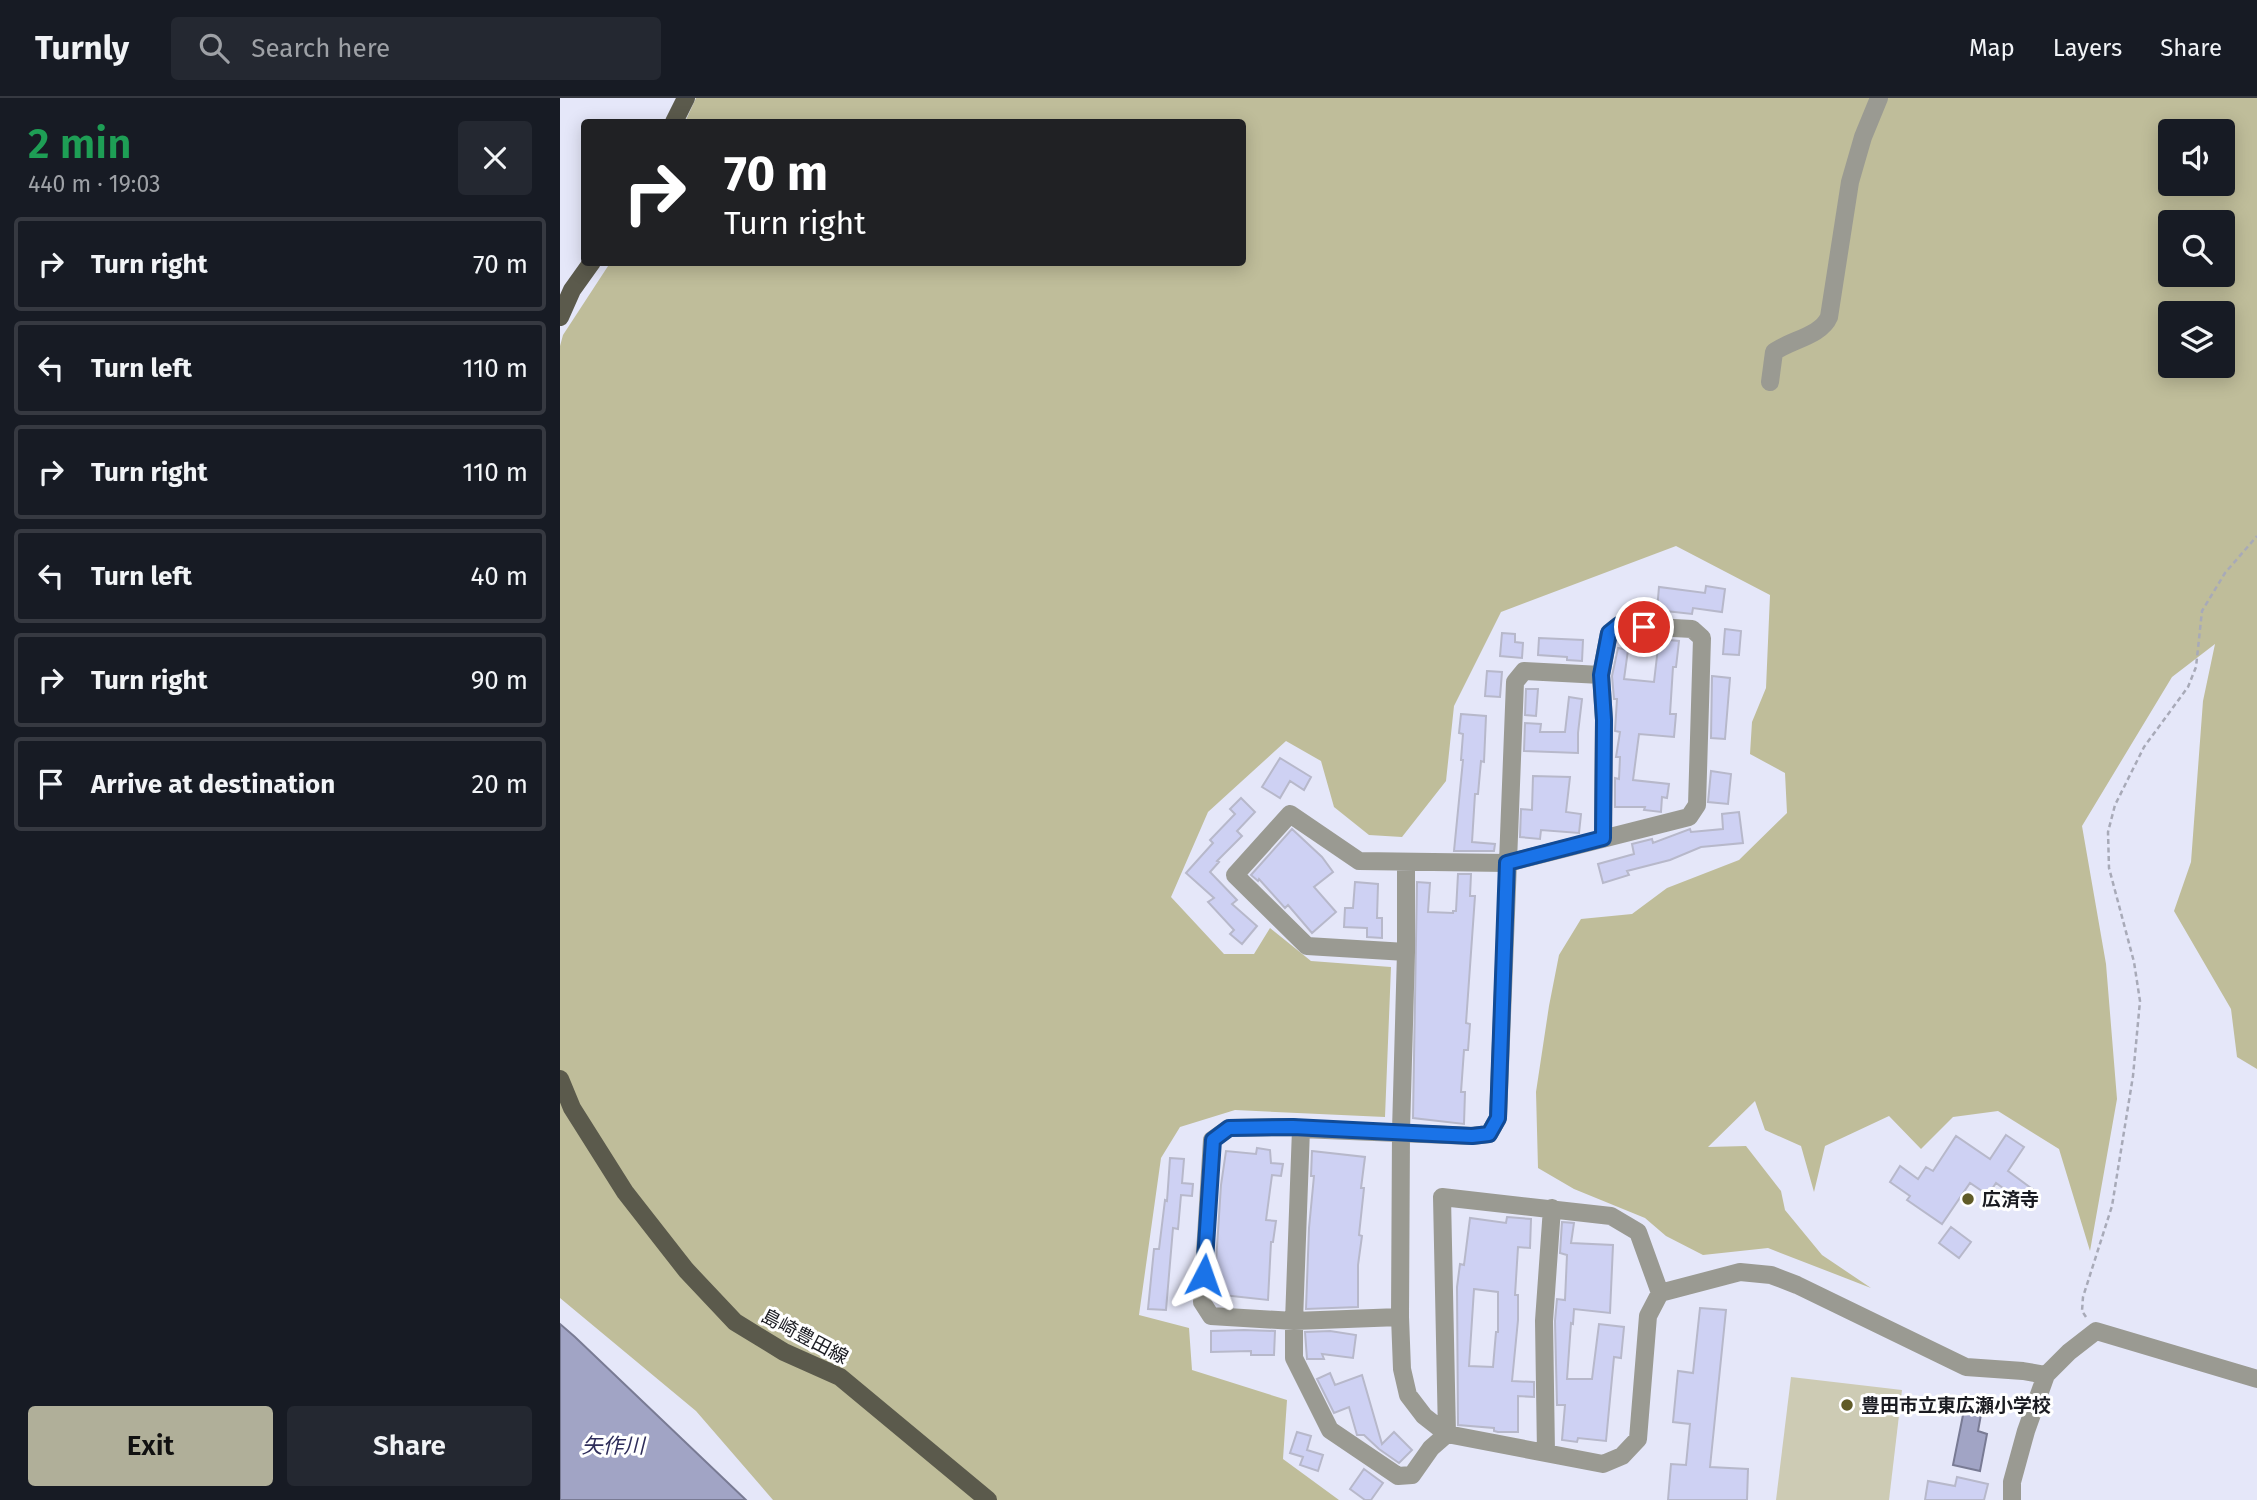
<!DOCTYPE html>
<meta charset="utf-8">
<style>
body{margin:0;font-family:"Fira Sans","Noto Sans JP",sans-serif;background:#242831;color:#f1f3f6;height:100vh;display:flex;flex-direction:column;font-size:26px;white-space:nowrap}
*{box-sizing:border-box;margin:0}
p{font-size:23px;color:#9ea1a6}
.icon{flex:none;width:38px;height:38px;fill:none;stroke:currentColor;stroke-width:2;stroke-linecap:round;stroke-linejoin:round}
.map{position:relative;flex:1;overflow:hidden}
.drawer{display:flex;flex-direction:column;background:#171b24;width:560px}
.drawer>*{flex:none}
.banner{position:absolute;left:21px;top:21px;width:665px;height:147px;border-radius:7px;box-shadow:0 4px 18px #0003;background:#202124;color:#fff;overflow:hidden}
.tools{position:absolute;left:1598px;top:21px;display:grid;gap:14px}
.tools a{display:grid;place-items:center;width:77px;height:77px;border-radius:7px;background:#171b24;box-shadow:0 4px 18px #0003;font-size:35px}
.pin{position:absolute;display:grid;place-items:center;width:60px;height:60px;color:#fff;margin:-30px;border:4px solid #fff;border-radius:50%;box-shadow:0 2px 7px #0007}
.me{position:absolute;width:77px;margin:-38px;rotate:4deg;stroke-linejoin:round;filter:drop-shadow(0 0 5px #0008)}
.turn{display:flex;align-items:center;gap:24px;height:147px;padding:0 28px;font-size:32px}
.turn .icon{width:91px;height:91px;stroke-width:2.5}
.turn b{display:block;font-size:49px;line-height:60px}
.round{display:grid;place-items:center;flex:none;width:74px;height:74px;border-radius:7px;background:#242831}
.headline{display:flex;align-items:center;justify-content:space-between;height:119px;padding:0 28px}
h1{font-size:42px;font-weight:600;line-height:52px;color:#1e9e55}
.primary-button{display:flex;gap:14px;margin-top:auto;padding:14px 28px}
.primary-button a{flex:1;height:80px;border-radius:7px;background:#b0af99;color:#111;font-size:28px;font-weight:600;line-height:80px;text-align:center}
.primary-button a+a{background:#242831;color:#f1f3f6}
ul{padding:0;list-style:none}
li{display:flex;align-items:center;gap:21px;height:94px;margin:0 14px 10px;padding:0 14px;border:4px solid #363941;border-radius:7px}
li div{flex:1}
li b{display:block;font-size:26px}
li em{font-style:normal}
header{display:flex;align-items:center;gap:42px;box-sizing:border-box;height:98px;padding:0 35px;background:#171b24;border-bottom:2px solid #363941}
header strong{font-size:33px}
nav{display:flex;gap:38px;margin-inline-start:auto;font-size:24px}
.search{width:490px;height:63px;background:#242831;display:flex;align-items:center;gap:18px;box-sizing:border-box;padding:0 24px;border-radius:7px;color:#9ea1a6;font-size:26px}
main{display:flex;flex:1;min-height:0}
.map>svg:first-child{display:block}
.green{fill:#cdcbb4}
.forest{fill:#bfbd9a;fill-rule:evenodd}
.water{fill:#a1a4c5;stroke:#797b94;stroke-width:2}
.building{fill:#ced1f3;stroke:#b7b8ca;stroke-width:2;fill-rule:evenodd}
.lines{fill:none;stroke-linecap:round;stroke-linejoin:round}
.path{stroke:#a8aab8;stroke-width:2.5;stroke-dasharray:5 3.5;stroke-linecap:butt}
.minor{stroke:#9a9a92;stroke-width:18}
.major{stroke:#5b5a4c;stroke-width:18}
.route-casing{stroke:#114b97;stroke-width:18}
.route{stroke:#1a73e8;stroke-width:12}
.poi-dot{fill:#605b27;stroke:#fff;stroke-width:2.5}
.labels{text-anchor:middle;stroke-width:6;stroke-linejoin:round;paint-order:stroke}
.poi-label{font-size:19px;font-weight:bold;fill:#1b1c22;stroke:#fff;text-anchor:start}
.street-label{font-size:19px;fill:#1b1c22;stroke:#fff}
.water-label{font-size:21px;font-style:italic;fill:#2e2d5a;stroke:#fff}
</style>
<header>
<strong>Turnly</strong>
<div class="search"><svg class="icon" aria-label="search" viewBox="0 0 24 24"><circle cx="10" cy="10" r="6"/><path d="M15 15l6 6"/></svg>Search here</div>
<nav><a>Map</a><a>Layers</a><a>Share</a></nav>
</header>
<main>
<section class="drawer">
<div class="headline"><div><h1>2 min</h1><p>440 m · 19:03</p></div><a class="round"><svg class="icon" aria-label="close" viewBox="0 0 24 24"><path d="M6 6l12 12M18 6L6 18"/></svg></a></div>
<ul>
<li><svg class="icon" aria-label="right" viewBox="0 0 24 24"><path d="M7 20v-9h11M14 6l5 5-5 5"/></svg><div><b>Turn right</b></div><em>70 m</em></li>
<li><svg class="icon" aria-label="left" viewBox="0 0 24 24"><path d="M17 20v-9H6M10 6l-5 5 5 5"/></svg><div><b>Turn left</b></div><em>110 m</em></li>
<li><svg class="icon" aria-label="right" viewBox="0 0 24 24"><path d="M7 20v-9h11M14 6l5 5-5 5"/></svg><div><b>Turn right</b></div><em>110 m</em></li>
<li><svg class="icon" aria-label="left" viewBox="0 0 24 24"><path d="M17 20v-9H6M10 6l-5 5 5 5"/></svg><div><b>Turn left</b></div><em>40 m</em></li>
<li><svg class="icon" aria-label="right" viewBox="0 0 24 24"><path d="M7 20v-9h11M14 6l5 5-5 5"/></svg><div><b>Turn right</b></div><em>90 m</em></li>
<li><svg class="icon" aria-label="arrive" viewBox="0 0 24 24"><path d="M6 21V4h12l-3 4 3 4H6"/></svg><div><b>Arrive at destination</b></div><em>20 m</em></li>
</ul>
<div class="primary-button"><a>Exit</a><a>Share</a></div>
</section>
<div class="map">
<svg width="1697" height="1402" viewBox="0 0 1697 1402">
<rect width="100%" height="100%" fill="#e5e7f9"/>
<path class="green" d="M 1231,1279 L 1342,1292 L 1329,1402 L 1216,1402 Z"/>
<path class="forest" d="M 136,0 L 1697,0 L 1697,971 L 1677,959 L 1671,911 L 1614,813 L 1631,764 L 1643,603 L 1655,546 L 1612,579 L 1522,728 L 1546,866 L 1557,1001 L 1530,1153 L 1499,1051 L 1438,1013 L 1393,1019 L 1361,1051 L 1329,1018 L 1265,1048 L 1254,1094 L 1241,1048 L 1205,1032 L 1195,1003 L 1148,1049 L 1186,1048 L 1221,1093 L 1225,1112 L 1262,1157 L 1311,1190 L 1208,1150 L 1143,1157 L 1106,1138 L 1085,1120 L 1014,1091 L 978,1070 L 976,994 L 989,908 L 999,857 L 1021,821 L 1072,816 L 1107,790 L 1179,762 L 1227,715 L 1225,675 L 1190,656 L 1192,624 L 1206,590 L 1210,497 L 1116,448 L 941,514 L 894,608 L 886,683 L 842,739 L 809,737 L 774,709 L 761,663 L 726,643 L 648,714 L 611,799 L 664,856 L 694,856 L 710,830 L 751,863 L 831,869 L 825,1019 L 675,1012 L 620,1029 L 601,1060 L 579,1217 L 629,1230 L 632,1272 L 727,1302 L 723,1361 L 779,1402 L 213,1402 L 136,1313 L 0,1200 L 0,248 L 3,237 L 50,165 L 682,164 L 682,24 L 125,24 ZM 1610,33 L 1662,33 L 1662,86 L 1610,86 ZM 1610,124 L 1662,124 L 1662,177 L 1610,177 ZM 1610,215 L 1662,215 L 1662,268 L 1610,268 Z"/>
<path class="water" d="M 0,1226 L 15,1239 L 186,1402 L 0,1402 Z
M 1405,1307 L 1422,1311 L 1418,1333 L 1427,1336 L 1420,1373 L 1393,1367 Z"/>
<path class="building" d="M 1146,488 L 1165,491 L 1162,514 L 1133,510 L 1132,516 L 1097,512 L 1099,489 L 1145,495 Z
M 1165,531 L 1181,533 L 1179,557 L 1163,556 Z
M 942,535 L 955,536 L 955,544 L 963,545 L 962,560 L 940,558 Z
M 979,540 L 1023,542 L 1022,563 L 1007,562 L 1007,559 L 978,557 Z
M 1099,541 L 1119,543 L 1116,569 L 1113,569 L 1110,616 L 1116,616 L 1114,639 L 1079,636 L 1073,682 L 1109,686 L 1107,700 L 1102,699 L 1101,714 L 1084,712 L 1085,709 L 1055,709 L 1055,680 L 1059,681 L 1060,659 L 1056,659 L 1060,634 L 1055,633 L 1057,601 L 1054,601 L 1052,578 L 1058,550 L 1068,552 L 1064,581 L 1094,584 Z
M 927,573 L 942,574 L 940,599 L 925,598 Z
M 1152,578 L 1170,580 L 1165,641 L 1151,640 Z
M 966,591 L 978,591 L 976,618 L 965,617 Z
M 1009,599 L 1022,601 L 1018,635 L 1018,655 L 964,653 L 965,625 L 981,626 L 980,634 L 1005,634 Z
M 901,616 L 926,618 L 924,664 L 921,663 L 918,696 L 915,696 L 912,744 L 935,746 L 934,753 L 894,753 L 903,662 L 901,662 L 903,636 L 899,635 Z
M 720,660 L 751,679 L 744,692 L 730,683 L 720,700 L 702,689 Z
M 1151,673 L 1171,676 L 1168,706 L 1148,704 Z
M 973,678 L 1010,679 L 1006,714 L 1021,716 L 1019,735 L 981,732 L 980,741 L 960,739 L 961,711 L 972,712 Z
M 681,700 L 695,714 L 677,733 L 682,738 L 657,763 L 659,764 L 650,774 L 677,802 L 672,806 L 697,828 L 682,846 L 670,836 L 674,832 L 648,804 L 654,800 L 626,775 L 653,745 L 650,742 L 675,716 L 670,711 Z
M 1179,714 L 1183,745 L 1141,749 L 1110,762 L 1067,773 L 1069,777 L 1043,785 L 1038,766 L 1074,756 L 1072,746 L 1092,741 L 1093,745 L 1130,731 L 1131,734 L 1163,731 L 1162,716 Z
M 732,731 L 762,759 L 773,774 L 754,789 L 776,814 L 752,835 L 728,807 L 725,810 L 699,781 L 698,783 L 691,777 Z
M 898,776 L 911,776 L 910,798 L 915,798 L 906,925 L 910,926 L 908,952 L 904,952 L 901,994 L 905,994 L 904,1026 L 853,1020 L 857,784 L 870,785 L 868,814 L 893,815 L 893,813 L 896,813 Z
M 795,784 L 818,786 L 817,820 L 822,820 L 822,840 L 807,839 L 807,830 L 784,829 L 785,810 L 793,810 Z
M 1446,1037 L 1464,1049 L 1448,1073 L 1475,1093 L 1465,1106 L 1436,1085 L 1428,1097 L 1410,1085 L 1382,1126 L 1347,1102 L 1350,1098 L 1330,1084 L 1340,1068 L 1358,1081 L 1366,1069 L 1373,1073 L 1396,1038 L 1430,1061 Z
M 697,1050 L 710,1052 L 711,1065 L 723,1066 L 721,1078 L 712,1077 L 706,1122 L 716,1123 L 713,1144 L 711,1144 L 708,1202 L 654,1196 L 661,1087 L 666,1053 L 696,1056 Z
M 752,1053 L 805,1059 L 801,1090 L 804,1090 L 799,1137 L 802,1138 L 798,1167 L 798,1209 L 746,1211 L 749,1130 L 754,1078 L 751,1078 Z
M 610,1060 L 624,1061 L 622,1085 L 633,1086 L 632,1098 L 621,1097 L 618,1131 L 613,1130 L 606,1212 L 588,1211 L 594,1151 L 599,1151 L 605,1102 L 607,1103 Z
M 947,1119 L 971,1121 L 970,1150 L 958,1149 L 955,1197 L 958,1197 L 958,1222 L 952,1283 L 974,1284 L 974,1299 L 958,1298 L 958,1334 L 938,1334 L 934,1333 L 934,1330 L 898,1327 L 897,1189 L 900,1166 L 904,1167 L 910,1120 L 946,1125 ZM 914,1191 L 938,1194 L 938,1234 L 936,1234 L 933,1269 L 909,1268 Z
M 1002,1124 L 1014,1125 L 1011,1145 L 1053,1147 L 1050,1215 L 1014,1211 L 1013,1226 L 1011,1225 L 1007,1281 L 1032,1281 L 1039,1226 L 1064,1229 L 1061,1260 L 1054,1259 L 1046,1343 L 1018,1340 L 1017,1344 L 1002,1342 L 1005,1307 L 997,1307 L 995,1223 L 997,1201 L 1005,1202 L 1007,1157 L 1000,1155 Z
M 1391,1129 L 1411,1144 L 1399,1160 L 1379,1145 Z
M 1140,1210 L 1166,1212 L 1150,1369 L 1188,1371 L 1187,1402 L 1108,1402 L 1111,1366 L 1126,1367 L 1130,1326 L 1113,1324 L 1118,1273 L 1133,1275 Z
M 684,1232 L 715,1233 L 714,1257 L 691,1257 L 691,1253 L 651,1254 L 651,1233 Z
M 770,1233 L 796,1237 L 793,1260 L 762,1256 L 764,1261 L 747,1261 L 745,1234 Z
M 770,1275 L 775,1287 L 802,1277 L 822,1346 L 834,1334 L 852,1352 L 839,1365 L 819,1351 L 804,1337 L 797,1337 L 789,1309 L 774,1315 L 757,1281 Z
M 737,1334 L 751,1338 L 747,1352 L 763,1357 L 758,1373 L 740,1367 L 743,1359 L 730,1355 Z
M 804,1371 L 823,1385 L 811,1402 L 805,1402 L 790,1391 Z
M 1397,1379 L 1428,1386 L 1424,1402 L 1365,1402 L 1368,1383 L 1395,1388 Z"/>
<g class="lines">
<path class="path" d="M 1526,1219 L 1522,1213 L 1523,1199 L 1552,1108 L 1573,978 L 1580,903 L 1574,864 L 1549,770 L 1548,734 L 1555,707 L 1584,649 L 1628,589 L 1636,569 L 1642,513 L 1665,475 L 1697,438"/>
<path class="minor" d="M 1210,284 L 1214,254 C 1230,242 1261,238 1269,219 L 1290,84 L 1303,39 L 1319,0
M 846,764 L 846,854 L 841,1033 L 840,1219 L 842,1271 L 848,1297 L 864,1318 L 887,1336 L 1043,1366 L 1062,1358 L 1078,1341 L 1088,1218 L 1100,1195 L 1078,1134 L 1051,1118 L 882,1099 L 887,1336
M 846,854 L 747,848 L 675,777 L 730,716 L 799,763 L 947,765 L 1129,719 L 1137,707 L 1142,540 L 1132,531 L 1059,527 L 1049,535 L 1041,577 L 1044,622 L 1043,740
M 741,1031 L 734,1223 L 734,1260 L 770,1332 L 838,1378 L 852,1377 L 871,1350 L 887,1336
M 1100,1195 L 1180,1174 L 1211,1177 L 1237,1187 L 1406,1269 L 1463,1273 L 1486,1277
M 840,1219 L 734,1223 L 651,1218 L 642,1204 L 652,1042 L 669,1030 L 733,1029 L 741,1031 L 912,1038 L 929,1036 L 938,1020 L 955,584 L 964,573 L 1041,577
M 986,1355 L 984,1223 L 992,1110
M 1452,1402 L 1452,1384 L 1466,1333 L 1486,1277 L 1509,1254 L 1536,1233 L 1697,1281"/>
<path class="major" d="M 114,24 L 126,0
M 0,219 L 12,192 L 32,164
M 0,981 L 12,1010 L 65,1094 L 126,1172 L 175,1224 L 224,1254 L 280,1279 L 428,1402"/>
</g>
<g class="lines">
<defs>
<path id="route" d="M 644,1177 L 653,1042 L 669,1030 L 733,1029 L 912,1038 L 929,1036 L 938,1020 L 947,765 L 1043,740 L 1044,622 L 1041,577 L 1049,535 L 1059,527 L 1084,529"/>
</defs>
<use href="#route" class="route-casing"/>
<use href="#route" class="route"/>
</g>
<g class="poi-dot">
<circle cx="1408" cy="1101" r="7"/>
<circle cx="1287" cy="1307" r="7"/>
</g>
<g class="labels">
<g class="poi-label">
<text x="1422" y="1108">広済寺</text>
<text x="1301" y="1314">豊田市立東広瀬小学校</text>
</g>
<g class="street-label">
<text transform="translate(245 1238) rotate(28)" y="7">島崎豊田線</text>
</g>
<g class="water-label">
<text x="53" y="1355">矢作川</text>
</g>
</g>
</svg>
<div class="tools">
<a><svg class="icon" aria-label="sound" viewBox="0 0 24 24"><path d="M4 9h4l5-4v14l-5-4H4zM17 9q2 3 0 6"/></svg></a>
<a><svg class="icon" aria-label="search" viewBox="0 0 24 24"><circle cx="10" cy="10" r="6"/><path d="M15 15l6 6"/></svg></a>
<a><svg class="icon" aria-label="layers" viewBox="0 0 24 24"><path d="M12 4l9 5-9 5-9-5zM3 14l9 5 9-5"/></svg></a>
</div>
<div class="pin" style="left:1084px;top:529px;background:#d93025"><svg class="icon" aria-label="arrive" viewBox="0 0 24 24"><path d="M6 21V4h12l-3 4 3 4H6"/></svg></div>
<svg class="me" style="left:644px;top:1177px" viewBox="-20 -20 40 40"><path d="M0-17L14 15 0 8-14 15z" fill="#1a73e8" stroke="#fff" stroke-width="4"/></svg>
<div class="banner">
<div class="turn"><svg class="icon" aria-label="right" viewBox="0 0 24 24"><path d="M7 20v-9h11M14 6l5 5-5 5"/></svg><div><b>70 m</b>Turn right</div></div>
</div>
</div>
</main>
